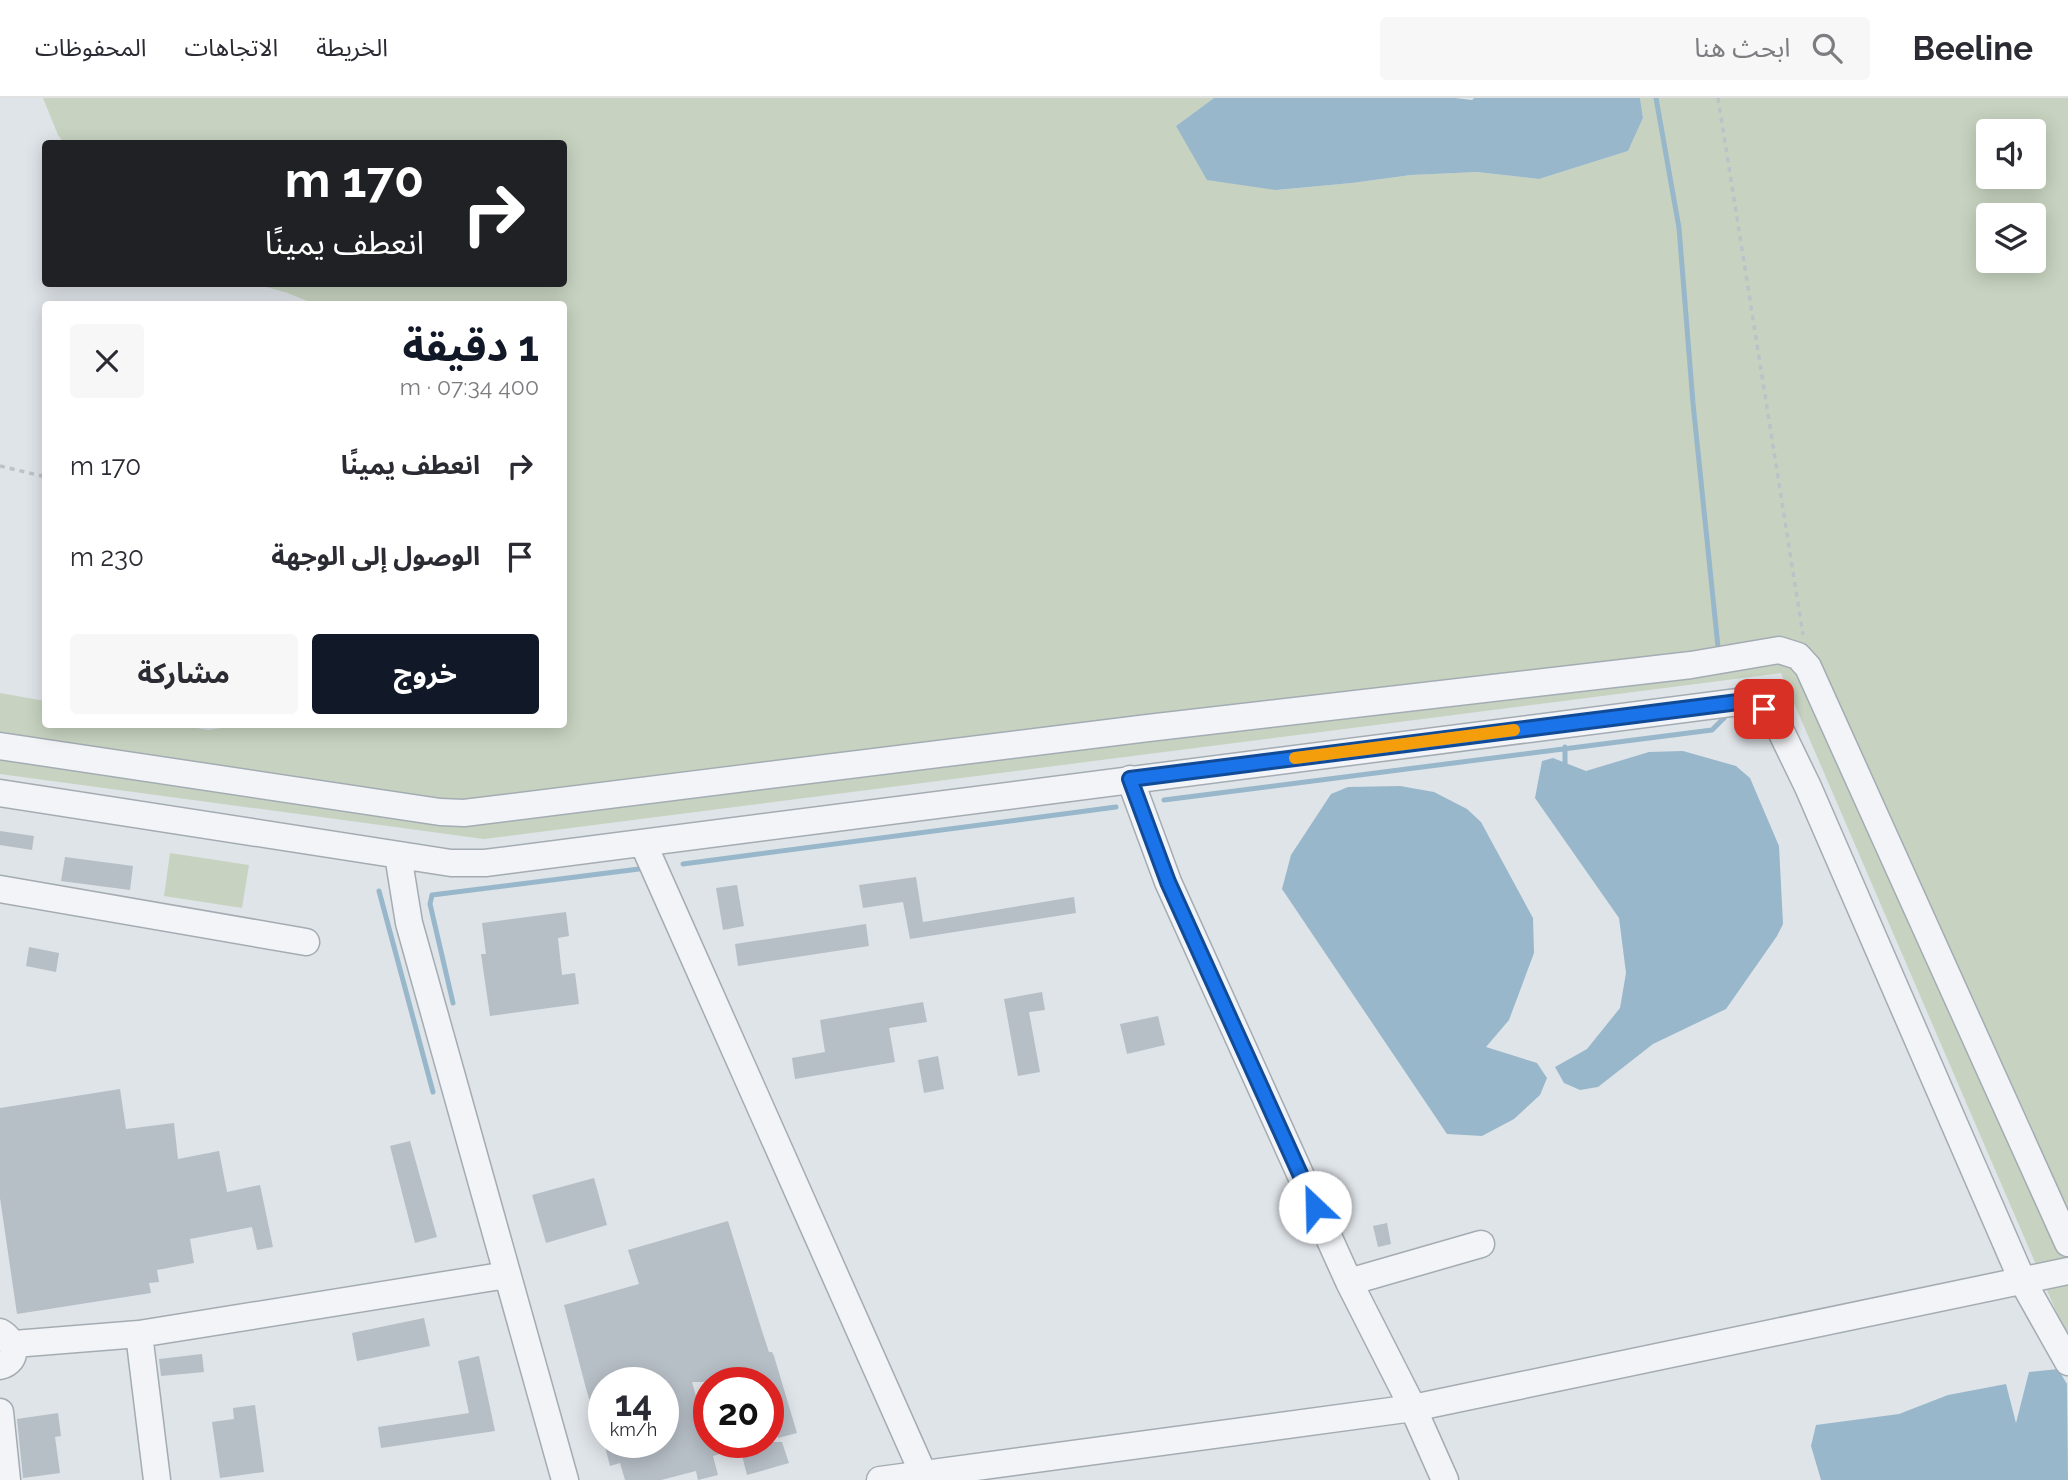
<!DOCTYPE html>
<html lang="ar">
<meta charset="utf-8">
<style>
body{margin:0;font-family:Raleway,"Noto Sans Arabic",sans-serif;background:#f7f7f7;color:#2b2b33;direction:rtl;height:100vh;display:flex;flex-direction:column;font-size:26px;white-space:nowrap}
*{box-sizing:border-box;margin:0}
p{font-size:23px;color:#7c7c81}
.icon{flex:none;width:38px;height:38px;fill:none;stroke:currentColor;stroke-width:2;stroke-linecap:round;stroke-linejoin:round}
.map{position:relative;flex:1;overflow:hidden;direction:ltr}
.details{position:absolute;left:42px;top:203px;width:525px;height:427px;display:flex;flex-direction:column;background:#fff;border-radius:7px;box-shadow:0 4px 18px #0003;direction:rtl}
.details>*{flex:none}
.guide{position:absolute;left:42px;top:42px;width:525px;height:147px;border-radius:7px;box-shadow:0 4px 18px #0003;direction:rtl;background:#202124;color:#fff;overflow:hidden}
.controls{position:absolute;left:1976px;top:21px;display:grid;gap:14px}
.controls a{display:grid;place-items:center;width:70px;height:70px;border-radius:7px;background:#fff;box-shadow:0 4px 18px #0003;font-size:35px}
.speed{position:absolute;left:588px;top:1269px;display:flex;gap:14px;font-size:35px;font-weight:700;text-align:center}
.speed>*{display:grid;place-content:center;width:91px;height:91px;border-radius:50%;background:#fff;box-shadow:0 4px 18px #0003;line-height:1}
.speed small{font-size:18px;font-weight:400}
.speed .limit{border:10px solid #d22;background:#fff;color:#111}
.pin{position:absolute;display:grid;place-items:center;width:60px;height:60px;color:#fff;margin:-30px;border-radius:14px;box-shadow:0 4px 10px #0006}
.me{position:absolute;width:77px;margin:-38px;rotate:336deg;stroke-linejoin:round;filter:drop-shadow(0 0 5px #0008)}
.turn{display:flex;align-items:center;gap:24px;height:147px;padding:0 28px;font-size:32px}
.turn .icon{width:91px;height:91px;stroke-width:2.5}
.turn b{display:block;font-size:49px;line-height:60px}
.round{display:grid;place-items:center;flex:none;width:74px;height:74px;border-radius:7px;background:#f7f7f7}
.summary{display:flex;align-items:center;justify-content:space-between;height:119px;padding:0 28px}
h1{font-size:42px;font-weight:700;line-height:52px;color:#111827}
.primary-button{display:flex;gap:14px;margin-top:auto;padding:14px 28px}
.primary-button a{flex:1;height:80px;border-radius:7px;background:#111827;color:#fff;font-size:28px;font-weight:700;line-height:80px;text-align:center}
.primary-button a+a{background:#f7f7f7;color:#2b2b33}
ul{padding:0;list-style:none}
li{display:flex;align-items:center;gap:21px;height:91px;padding:0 28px}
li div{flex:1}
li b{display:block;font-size:26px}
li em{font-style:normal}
header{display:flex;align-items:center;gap:42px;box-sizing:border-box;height:98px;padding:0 35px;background:#fff;border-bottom:2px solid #e1e1e2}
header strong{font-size:33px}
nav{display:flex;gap:38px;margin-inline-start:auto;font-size:24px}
.search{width:490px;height:63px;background:#f7f7f7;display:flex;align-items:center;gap:18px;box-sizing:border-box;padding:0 24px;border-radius:7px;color:#7c7c81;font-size:26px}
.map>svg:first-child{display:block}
.green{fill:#c7d3c0;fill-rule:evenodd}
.water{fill:#98b7cb}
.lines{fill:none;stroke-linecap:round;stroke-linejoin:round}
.stream{stroke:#98b7cb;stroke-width:5}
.building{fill:#b6bec6}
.minor-casing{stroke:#a4acb3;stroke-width:29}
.path{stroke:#bdc2c8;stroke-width:3.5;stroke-dasharray:5 5;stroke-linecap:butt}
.minor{stroke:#f2f4f7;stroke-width:26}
.route-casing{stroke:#114b97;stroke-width:18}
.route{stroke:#1a73e8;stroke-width:12}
.slow{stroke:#f59e0b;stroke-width:12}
</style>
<header>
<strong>Beeline</strong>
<div class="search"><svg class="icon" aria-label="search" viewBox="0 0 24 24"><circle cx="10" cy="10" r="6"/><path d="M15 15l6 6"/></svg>ابحث هنا</div>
<nav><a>الخريطة</a><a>الاتجاهات</a><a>المحفوظات</a></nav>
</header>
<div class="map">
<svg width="2068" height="1382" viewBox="0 0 2068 1382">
<rect width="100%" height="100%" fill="#dfe4e9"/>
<path class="green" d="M 43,0 L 1214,0 L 1176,28 L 1276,92 L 1352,85 L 1411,77 L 1477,74 L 1539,81 L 1628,53 L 1643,20 L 1640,0 L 2068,0 L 2068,1241 L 1781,575 L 484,741 L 0,676 L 0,595 L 45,603 L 46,626 L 176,626 L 208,632 L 249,626 L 564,626 L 564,206 L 315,206 L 285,194 L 255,186 L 564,186 L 564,46 L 64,45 L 58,37 ZM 1988,33 L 2034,33 L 2034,79 L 1988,79 ZM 1988,117 L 2034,117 L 2034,163 L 1988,163 Z
M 170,755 L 249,767 L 242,810 L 164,798 Z"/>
<path class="water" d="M 1214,0 L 1455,0 L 1472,2 L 1474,0 L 1640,0 L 1643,20 L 1628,53 L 1539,81 L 1477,74 L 1411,77 L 1352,85 L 1276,92 L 1207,82 L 1176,28 Z
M 1683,653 L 1736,668 L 1750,680 L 1779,748 L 1783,826 L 1777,838 L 1726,911 L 1653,946 L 1598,989 L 1580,992 L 1564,985 L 1555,969 L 1587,951 L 1620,910 L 1626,875 L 1619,820 L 1535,700 L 1542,663 L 1553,660 L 1586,673 L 1649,654 Z
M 1400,688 L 1434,694 L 1467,711 L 1481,724 L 1533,820 L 1534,855 L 1509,922 L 1486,949 L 1537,965 L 1547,980 L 1540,997 L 1514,1021 L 1482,1038 L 1447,1036 L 1282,791 L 1291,757 L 1331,696 L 1348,689 Z
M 2058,1271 L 2067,1286 L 2068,1382 L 1821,1382 L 1811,1348 L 1816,1327 L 1899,1316 L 1948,1297 L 2006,1286 L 2016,1325 L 2029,1274 Z"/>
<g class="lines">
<path class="stream" d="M 1656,0 L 1679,130 L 1693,305 L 1718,549
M 1565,649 L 1565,665
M 1164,702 L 1712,632 L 1724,620
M 683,766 L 1116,709
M 379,793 L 433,994
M 453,905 L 430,806 L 432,797 L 639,771"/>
</g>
<path class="building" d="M 0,733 L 34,738 L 32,752 L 0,747 Z
M 65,759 L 133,768 L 130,792 L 61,783 Z
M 916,779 L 923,824 L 1074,799 L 1076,815 L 910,841 L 903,804 L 863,810 L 859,787 Z
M 737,787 L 744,828 L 723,832 L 716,790 Z
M 566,814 L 569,838 L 558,840 L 562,877 L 575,875 L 579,906 L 490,918 L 481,856 L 486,856 L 482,825 Z
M 866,826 L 869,848 L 738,868 L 735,846 Z
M 29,849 L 59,855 L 56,874 L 26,868 Z
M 1042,894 L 1045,912 L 1029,914 L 1040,974 L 1018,978 L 1004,901 Z
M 923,904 L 927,924 L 889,930 L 895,964 L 795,981 L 792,960 L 825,954 L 820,922 Z
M 1158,918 L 1165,947 L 1127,956 L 1120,926 Z
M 938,958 L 944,991 L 924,995 L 918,962 Z
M 120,991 L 126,1031 L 174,1025 L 178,1061 L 219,1053 L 227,1094 L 260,1087 L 273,1149 L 257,1152 L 252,1129 L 190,1141 L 194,1165 L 157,1172 L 159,1184 L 149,1185 L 151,1195 L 17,1216 L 0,1100 L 0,1010 Z
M 410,1043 L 437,1139 L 415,1145 L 390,1048 Z
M 594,1080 L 607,1127 L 546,1145 L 532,1097 Z
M 728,1123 L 762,1233 L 769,1254 L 772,1254 L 774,1258 L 797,1335 L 778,1340 L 768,1304 L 768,1284 L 692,1284 L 709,1344 L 782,1344 L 789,1365 L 747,1377 L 740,1350 L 713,1358 L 718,1377 L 698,1382 L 696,1373 L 661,1382 L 625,1382 L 620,1365 L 610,1368 L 605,1349 L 620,1344 L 663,1344 L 663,1284 L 604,1284 L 604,1337 L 601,1338 L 587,1294 L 564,1207 L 639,1186 L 628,1152 Z
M 1387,1125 L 1391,1146 L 1378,1149 L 1373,1128 Z
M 424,1220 L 430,1248 L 357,1263 L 352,1235 Z
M 202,1256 L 204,1274 L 161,1278 L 159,1261 Z
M 479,1258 L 495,1333 L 381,1350 L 378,1329 L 469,1315 L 458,1263 Z
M 255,1307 L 264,1374 L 220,1380 L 212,1324 L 234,1321 L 233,1310 Z
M 58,1315 L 61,1338 L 55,1339 L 60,1375 L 23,1380 L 17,1321 Z"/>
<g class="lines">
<defs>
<path id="minor" d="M 0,648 L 440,714 L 464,715 L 1148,630 L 1691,567 L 1779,552 L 1798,558 L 1808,569 L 2068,1145
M 1130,681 L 1168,784 L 1349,1184 L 1413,1310 L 1445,1382
M 0,695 L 451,765 L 485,765 L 1746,603 L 1764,611 L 1777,625 L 1808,689 L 2023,1184 L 2068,1264
M 643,745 L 926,1382
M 398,757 L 409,825 L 565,1382
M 0,791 L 306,844
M 1349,1184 L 1481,1146
M 0,1234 C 15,1242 20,1263 0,1268
M 139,1236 L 157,1382
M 14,1246 L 139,1236 L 507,1177
M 0,1314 L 7,1382
M 880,1382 L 1413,1310 L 2068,1173"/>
</defs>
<use href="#minor" class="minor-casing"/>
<path class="path" d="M 1718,0 L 1803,537
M 0,368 L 46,379"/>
<use href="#minor" class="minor"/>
</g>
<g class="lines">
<defs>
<path id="route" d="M 1315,1109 L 1168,784 L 1130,681 L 1746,603 L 1764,611"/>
</defs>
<use href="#route" class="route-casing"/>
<use href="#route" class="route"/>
<path class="slow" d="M 1295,660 L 1514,632"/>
</g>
</svg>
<div class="controls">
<a><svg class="icon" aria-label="sound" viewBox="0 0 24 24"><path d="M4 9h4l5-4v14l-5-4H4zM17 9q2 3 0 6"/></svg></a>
<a><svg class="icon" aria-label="layers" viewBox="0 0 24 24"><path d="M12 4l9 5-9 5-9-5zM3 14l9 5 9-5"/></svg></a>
</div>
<div class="speed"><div>14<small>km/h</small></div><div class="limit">20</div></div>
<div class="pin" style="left:1764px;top:611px;background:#d93025"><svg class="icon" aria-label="arrive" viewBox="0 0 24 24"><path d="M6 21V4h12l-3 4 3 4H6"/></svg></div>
<svg class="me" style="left:1315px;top:1109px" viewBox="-20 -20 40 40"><circle r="19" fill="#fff"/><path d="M0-13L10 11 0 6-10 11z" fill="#1a73e8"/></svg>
<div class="guide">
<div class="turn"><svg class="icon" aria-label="right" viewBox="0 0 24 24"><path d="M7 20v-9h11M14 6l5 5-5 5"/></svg><div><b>170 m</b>انعطف يمينًا</div></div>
</div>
<section class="details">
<div class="summary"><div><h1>1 دقيقة</h1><p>400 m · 07:34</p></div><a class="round"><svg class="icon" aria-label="close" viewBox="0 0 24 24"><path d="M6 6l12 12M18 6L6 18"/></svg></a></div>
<ul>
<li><svg class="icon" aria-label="right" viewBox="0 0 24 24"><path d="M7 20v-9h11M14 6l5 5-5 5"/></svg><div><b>انعطف يمينًا</b></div><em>170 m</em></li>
<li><svg class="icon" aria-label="arrive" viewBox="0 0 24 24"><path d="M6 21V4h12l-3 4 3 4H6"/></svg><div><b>الوصول إلى الوجهة</b></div><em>230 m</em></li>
</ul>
<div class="primary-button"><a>خروج</a><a>مشاركة</a></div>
</section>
</div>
